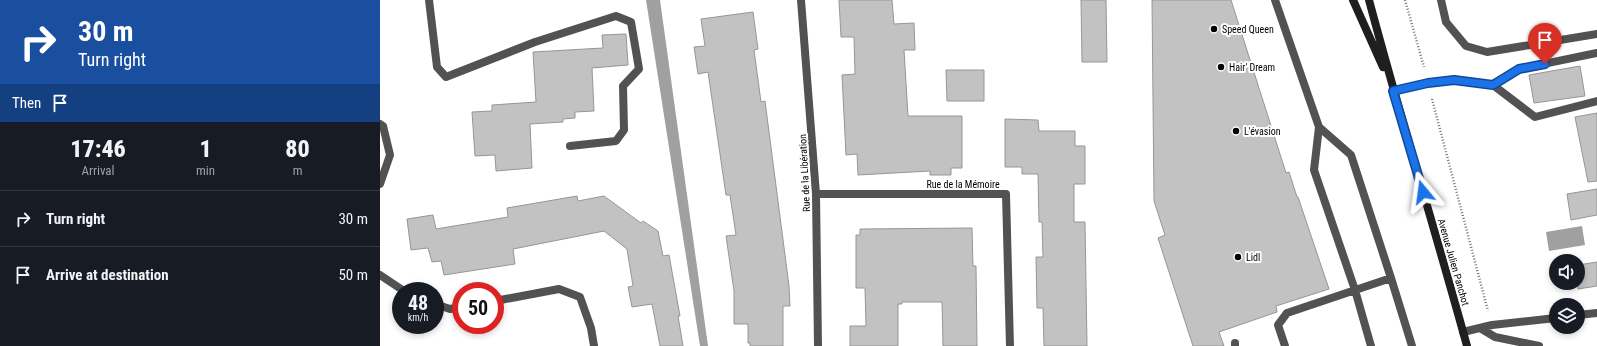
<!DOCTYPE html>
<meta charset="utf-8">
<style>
body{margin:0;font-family:"Roboto Condensed",sans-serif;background:#20242c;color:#f1f3f6;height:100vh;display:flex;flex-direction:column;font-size:15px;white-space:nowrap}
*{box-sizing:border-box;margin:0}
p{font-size:13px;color:#9ea1a6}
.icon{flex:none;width:22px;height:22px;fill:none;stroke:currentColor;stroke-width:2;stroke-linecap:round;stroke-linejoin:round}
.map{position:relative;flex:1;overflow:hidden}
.sheet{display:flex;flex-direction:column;background:#171b24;width:380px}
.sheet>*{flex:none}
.top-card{background:#1a4fa0;color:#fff;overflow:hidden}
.controls{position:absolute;left:1169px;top:254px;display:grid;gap:8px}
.controls a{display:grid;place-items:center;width:36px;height:36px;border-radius:50%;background:#171b24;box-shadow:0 2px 6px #0003;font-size:20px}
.speed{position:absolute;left:12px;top:282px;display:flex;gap:8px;font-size:20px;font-weight:700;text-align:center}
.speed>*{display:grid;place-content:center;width:52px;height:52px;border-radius:50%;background:#171b24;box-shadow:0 2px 6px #0003;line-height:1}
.speed small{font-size:10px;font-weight:400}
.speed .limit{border:6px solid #d22;background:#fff;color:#111}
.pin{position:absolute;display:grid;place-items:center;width:34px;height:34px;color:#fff;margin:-41px -17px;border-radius:50% 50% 50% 0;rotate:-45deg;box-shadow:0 0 4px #0007}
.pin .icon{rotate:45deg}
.me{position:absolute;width:44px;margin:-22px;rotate:344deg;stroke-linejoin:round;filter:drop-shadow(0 0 3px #0008)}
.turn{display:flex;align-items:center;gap:14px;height:84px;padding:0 12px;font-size:18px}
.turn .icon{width:52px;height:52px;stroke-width:2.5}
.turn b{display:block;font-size:28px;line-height:34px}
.then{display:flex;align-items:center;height:38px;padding:0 12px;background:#0003;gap:8px;font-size:15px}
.eta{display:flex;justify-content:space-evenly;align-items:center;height:68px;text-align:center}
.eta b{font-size:24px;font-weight:800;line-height:28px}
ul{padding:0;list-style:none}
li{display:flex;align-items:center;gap:12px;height:56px;padding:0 12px;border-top:1px solid #363941}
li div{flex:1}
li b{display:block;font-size:15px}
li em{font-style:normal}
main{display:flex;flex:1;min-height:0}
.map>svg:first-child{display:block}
.water{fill:#a0a0a0}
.building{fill:#c2c2c2;stroke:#969696}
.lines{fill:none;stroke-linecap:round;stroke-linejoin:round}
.path{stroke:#747474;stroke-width:2.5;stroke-dasharray:1 2;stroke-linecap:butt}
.service{stroke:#525252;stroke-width:8}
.minor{stroke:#525252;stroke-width:8}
.secondary{stroke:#1f1f1f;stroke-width:8}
.route-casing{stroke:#114b97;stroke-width:10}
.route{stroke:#1a73e8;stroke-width:7}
.poi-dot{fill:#000;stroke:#fff;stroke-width:1.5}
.labels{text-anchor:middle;stroke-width:4;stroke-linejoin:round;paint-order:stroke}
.poi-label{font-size:10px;fill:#000;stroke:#fff;text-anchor:start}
.street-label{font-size:10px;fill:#000;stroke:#fff}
</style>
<main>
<section class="sheet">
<div class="top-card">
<div class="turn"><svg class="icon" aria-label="right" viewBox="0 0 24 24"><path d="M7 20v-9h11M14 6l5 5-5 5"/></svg><div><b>30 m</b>Turn right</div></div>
<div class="then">Then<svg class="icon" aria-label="arrive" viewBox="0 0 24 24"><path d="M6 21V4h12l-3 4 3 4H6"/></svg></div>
</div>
<div class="eta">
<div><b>17:46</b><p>Arrival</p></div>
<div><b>1</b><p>min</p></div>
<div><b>80</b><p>m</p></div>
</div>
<ul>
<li><svg class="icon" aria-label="right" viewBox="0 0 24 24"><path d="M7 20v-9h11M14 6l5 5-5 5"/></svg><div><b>Turn right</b></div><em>30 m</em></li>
<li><svg class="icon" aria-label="arrive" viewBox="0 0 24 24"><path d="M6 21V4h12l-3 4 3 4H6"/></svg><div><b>Arrive at destination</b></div><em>50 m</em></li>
</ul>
</section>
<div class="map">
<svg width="1217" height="346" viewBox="0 0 1217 346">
<rect width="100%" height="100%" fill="#fff"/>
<path class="water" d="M 266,0 L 280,0 L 328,346 L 320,346 Z
M 1202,226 L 1205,245 L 1169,251 L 1166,232 Z"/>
<path class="building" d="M 459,0 L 512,0 L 514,24 L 534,23 L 535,50 L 524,50 L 528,116 L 582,116 L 582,168 L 571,168 L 571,175 L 550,175 L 550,171 L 478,175 L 477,154 L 466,155 L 462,75 L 475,74 L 474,37 L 461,37 Z
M 701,0 L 726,0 L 727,62 L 702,62 Z
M 772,0 L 851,0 L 906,173 L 909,172 L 917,197 L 918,197 L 949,289 L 896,306 L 897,312 L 839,332 L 844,346 L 813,346 L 778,238 L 785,235 L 774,201 Z
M 373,12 L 378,49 L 374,50 L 381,102 L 385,101 L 409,286 L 410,306 L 403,306 L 403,346 L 370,346 L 370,343 L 368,343 L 368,324 L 354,324 L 354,291 L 346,236 L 356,235 L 350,195 L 346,195 L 328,72 L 318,74 L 314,47 L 325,46 L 321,19 Z
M 246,34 L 248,65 L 212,68 L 214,111 L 195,112 L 195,118 L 183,119 L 183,122 L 150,124 L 152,168 L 116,171 L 115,155 L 95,156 L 92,112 L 112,111 L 112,105 L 156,102 L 153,52 L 223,48 L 222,35 Z
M 1200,66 L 1205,96 L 1154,103 L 1149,75 Z
M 566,70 L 604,70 L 604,101 L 567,101 Z
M 1217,113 L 1217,181 L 1208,182 L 1195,117 Z
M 625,119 L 658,120 L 659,131 L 695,131 L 695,146 L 705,146 L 705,184 L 694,184 L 694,222 L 705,222 L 707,346 L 664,346 L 663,308 L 657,308 L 656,257 L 663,257 L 662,222 L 659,222 L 658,174 L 642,174 L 642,167 L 625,167 Z
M 1217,189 L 1217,215 L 1191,220 L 1187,194 Z
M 197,196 L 198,201 L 224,196 L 261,223 L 263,221 L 278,231 L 283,256 L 289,255 L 300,316 L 298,316 L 303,346 L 280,346 L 272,304 L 252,307 L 248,287 L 253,286 L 247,249 L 224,231 L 133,249 L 135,264 L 64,275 L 61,261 L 52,262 L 48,248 L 31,250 L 27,219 L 53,215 L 56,229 L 128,217 L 127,208 Z
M 592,228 L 593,266 L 596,266 L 597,346 L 563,346 L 562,302 L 522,302 L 522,304 L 518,304 L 518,346 L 470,346 L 470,326 L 486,326 L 485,288 L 476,288 L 476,235 L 480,235 L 480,229 Z
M 1217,262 L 1217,286 L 1198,289 L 1198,265 Z"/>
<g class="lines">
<path class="path" d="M 1025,0 L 1044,67
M 1052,99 L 1108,311"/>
<path class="service" d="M 49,0 L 57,67 L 66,77 L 155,42 L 236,16 L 251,22 L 259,69 L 243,86 L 244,130 L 236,141 L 190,146
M 895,0 L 939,127 L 971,155 L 1011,278
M 1061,0 L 1066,22 L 1086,46 L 1107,52 L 1217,34
M 1113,85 L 1139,69 L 1217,53
M 1013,91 L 1048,83 L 1074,80 L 1113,85 L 1155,117 L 1217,101
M 939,127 L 934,170 L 975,290 L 991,346
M 1198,315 L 1217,313
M 1100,328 L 1115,337 L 1159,346
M 1083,332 L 1112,325 L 1176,318
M 855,343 L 855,346
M 905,346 L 898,325 L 907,313 L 1011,278 L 1032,346"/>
<path class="minor" d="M 421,0 L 436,194 L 438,346
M 0,124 L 3,126 L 10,155 L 0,184
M 436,194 L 626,194 L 630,346
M 0,275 L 24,291
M 115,301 L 179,289 L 200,297 L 211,328 L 214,346
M 55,304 L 70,309 L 81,307"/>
<path class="secondary" d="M 973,0 L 1003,67
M 989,0 C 1020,116 1055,230 1087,346"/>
</g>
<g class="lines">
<defs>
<path id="route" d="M 1043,192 L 1013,91 L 1048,83 L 1074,80 L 1113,85 L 1139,69 L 1165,64"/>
</defs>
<use href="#route" class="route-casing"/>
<use href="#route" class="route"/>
</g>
<g class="poi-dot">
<circle cx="834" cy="29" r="4"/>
<circle cx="841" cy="67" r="4"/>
<circle cx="856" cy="131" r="4"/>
<circle cx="858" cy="257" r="4"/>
</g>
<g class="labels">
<g class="poi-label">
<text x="842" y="33">Speed Queen</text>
<text x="849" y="71">Hair' Dream</text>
<text x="864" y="135">L'évasion</text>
<text x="866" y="261">Lidl</text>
</g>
<g class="street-label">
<text transform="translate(424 173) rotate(-93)" y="4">Rue de la Libération</text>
<text x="583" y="188">Rue de la Mémoire</text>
<text transform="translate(1074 262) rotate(74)" y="4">Avenue Julien Panchot</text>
</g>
</g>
</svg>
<div class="controls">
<a><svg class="icon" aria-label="sound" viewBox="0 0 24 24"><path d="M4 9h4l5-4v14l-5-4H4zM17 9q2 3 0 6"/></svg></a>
<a><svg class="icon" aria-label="layers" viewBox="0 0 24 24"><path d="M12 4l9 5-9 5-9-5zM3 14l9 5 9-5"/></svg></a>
</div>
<div class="speed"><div>48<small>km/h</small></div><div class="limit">50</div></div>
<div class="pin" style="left:1165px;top:64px;background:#d93025"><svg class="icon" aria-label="arrive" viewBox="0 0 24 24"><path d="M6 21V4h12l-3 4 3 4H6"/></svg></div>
<svg class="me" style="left:1043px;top:192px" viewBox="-20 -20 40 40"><path d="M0-17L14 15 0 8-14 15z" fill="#1a73e8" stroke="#fff" stroke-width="4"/></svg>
</div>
</main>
